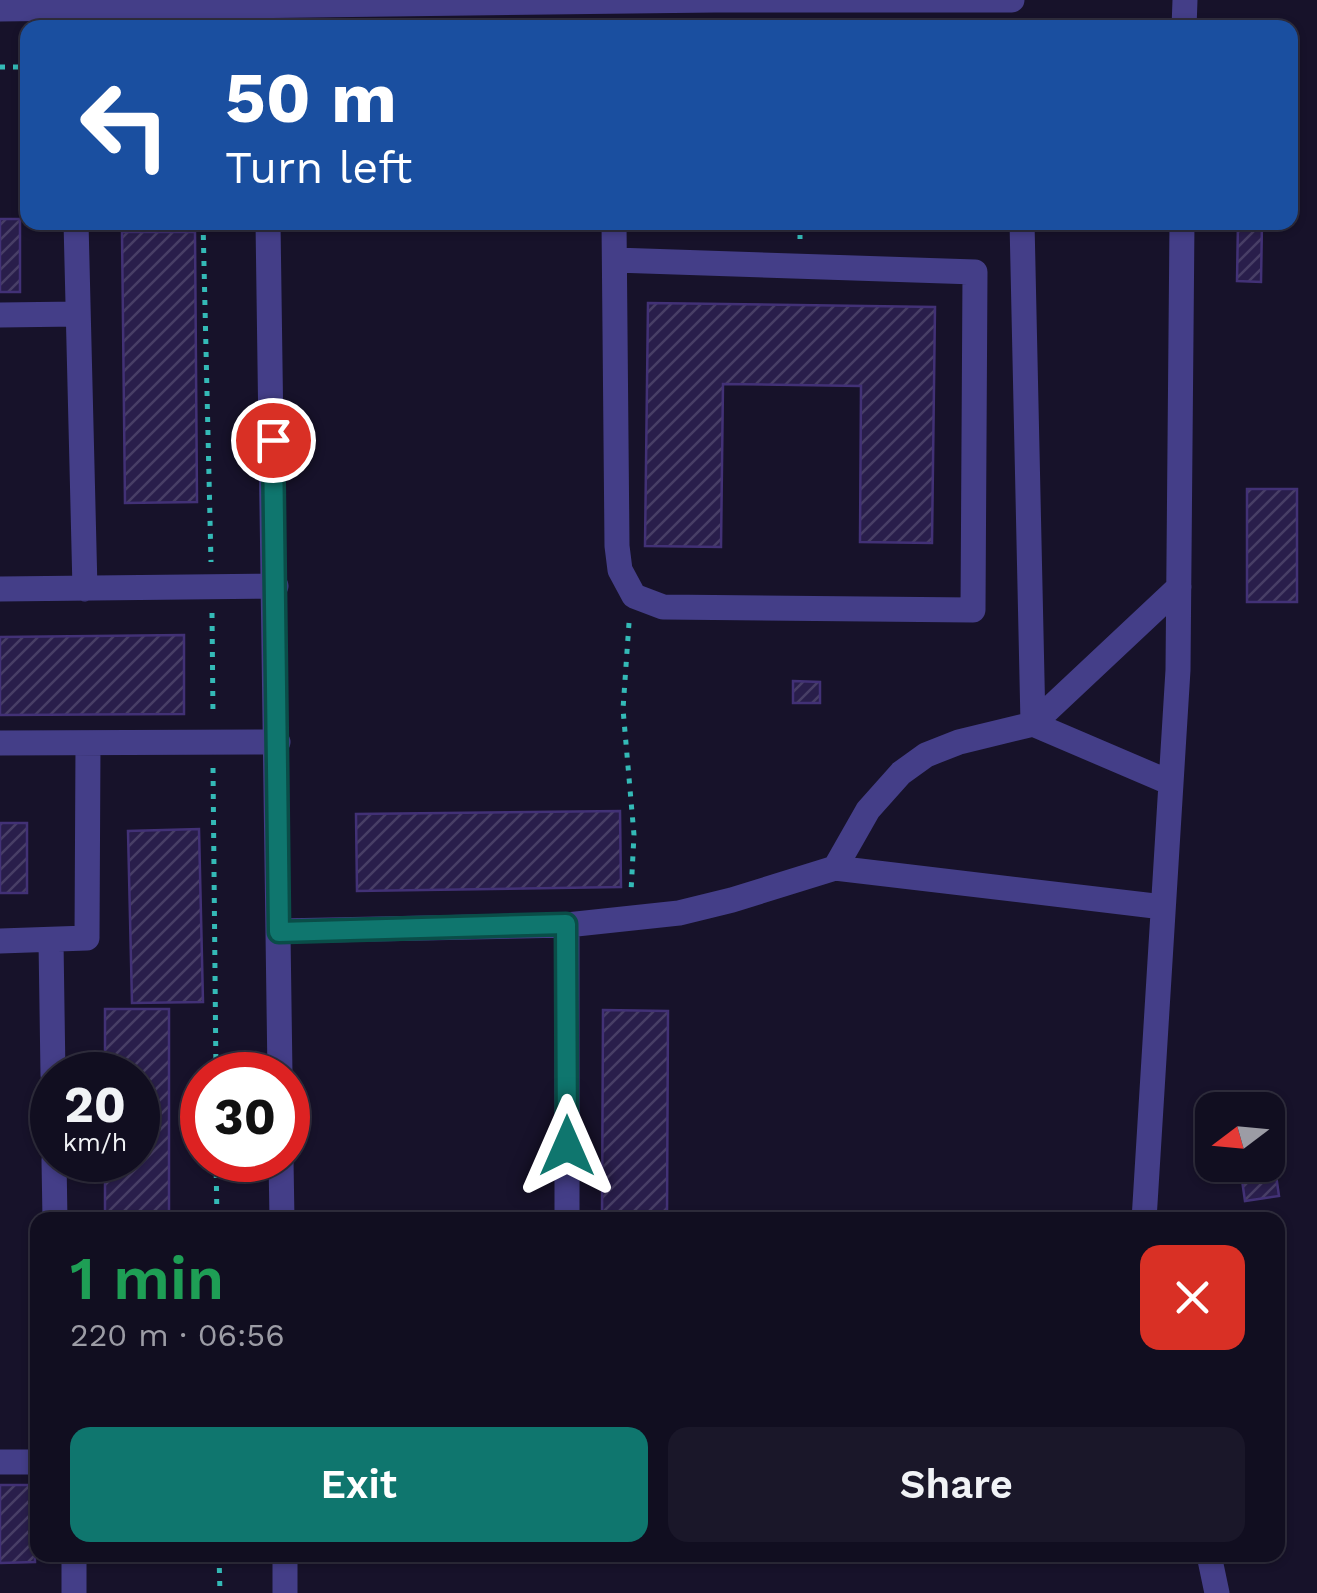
<!DOCTYPE html>
<meta charset="utf-8">
<style>
body{margin:0;font-family:"Work Sans",sans-serif;background:#1a1729;color:#f1f3f6;height:100vh;display:flex;flex-direction:column;font-size:38px;white-space:nowrap}
*{box-sizing:border-box;margin:0}
p{font-size:32px;color:#9c9ca5}
.icon{flex:none;width:55px;height:55px;fill:none;stroke:currentColor;stroke-width:2;stroke-linecap:round;stroke-linejoin:round}
.map{position:relative;flex:1;overflow:hidden}
.side{position:absolute;left:30px;top:1212px;width:1255px;height:350px;display:flex;flex-direction:column;background:#110e20;border-radius:20px;box-shadow:0 2px 8px #0004,0 0 0 2px #302e3e}
.side>*{flex:none}
.banner{position:absolute;left:20px;top:20px;width:1278px;height:210px;border-radius:20px;box-shadow:0 2px 8px #0004,0 0 0 2px #302e3e;background:#1a4fa0;color:#fff;overflow:hidden}
.needle{width:65px;rotate:254deg}
.buttons{position:absolute;left:1195px;top:1092px;display:grid;gap:20px}
.buttons a{display:grid;place-items:center;width:90px;height:90px;border-radius:20px;background:#110e20;box-shadow:0 2px 8px #0004,0 0 0 2px #302e3e;font-size:50px}
.speed{position:absolute;left:30px;top:1052px;display:flex;gap:20px;font-size:50px;font-weight:700;text-align:center}
.speed>*{display:grid;place-content:center;width:130px;height:130px;border-radius:50%;background:#110e20;box-shadow:0 2px 8px #0004,0 0 0 2px #302e3e;line-height:1}
.speed small{font-size:25px;font-weight:400}
.speed .limit{border:15px solid #d22;background:#fff;color:#111}
.pin{position:absolute;display:grid;place-items:center;width:85px;height:85px;color:#fff;margin:-42px;border:5px solid #fff;border-radius:50%;box-shadow:0 2px 10px #0007}
.me{position:absolute;width:110px;margin:-55px;rotate:0deg;stroke-linejoin:round;filter:drop-shadow(0 0 8px #0008)}
.turn{display:flex;align-items:center;gap:35px;height:210px;padding:0 40px;font-size:45px}
.turn .icon{width:130px;height:130px;stroke-width:2.5}
.turn b{display:block;font-size:70px;line-height:85px}
.round{display:grid;place-items:center;flex:none;width:105px;height:105px;border-radius:20px;background:#1a1729}
.headline{display:flex;align-items:center;justify-content:space-between;height:170px;padding:0 40px}
h1{font-size:60px;font-weight:600;line-height:75px;color:#1e9e55}
.cta{display:flex;gap:20px;margin-top:auto;padding:20px 40px}
.cta a{flex:1;height:115px;border-radius:20px;background:#0f766e;color:#fff;font-size:40px;font-weight:600;line-height:115px;text-align:center}
.cta a+a{background:#1a1729;color:#f1f3f6}
.map>svg:first-child{display:block}
.building{fill:url(#building-hatch);stroke:#423176;stroke-width:2.5}
.lines{fill:none;stroke-linecap:round;stroke-linejoin:round}
.path{stroke:#34bab7;stroke-width:5;stroke-dasharray:5 8;stroke-linecap:butt}
.minor{stroke:#443e88;stroke-width:25}
.route-casing{stroke:#0a4d48;stroke-width:25}
.route{stroke:#0f766e;stroke-width:18}
</style>
<div class="map">
<svg width="1317" height="1593" viewBox="0 0 1317 1593">
<defs>
<pattern id="building-hatch" width="6" height="6" patternUnits="userSpaceOnUse" patternTransform="scale(2.5)"><rect width="6" height="6" fill="#291e4b"/><path d="M-1 1l2-2M0 6l6-6M5 7l2-2" fill="none" stroke="#483e66"/></pattern>
</defs>
<rect width="100%" height="100%" fill="#17122a"/>
<path class="building" d="M 0,219 L 20,219 L 20,292 L 0,292 Z
M 1238,222 L 1262,222 L 1261,282 L 1237,281 Z
M 122,232 L 195,232 L 197,502 L 125,503 Z
M 648,303 L 935,307 L 932,543 L 860,542 L 861,386 L 723,384 L 721,547 L 645,546 Z
M 1247,489 L 1297,489 L 1297,602 L 1247,602 Z
M 184,635 L 184,714 L 0,715 L 0,637 Z
M 793,681 L 820,682 L 820,703 L 793,703 Z
M 620,811 L 621,887 L 357,891 L 356,814 Z
M 0,823 L 27,823 L 27,893 L 0,893 Z
M 199,829 L 203,1002 L 132,1003 L 128,831 Z
M 105,1009 L 169,1009 L 169,1220 L 105,1220 L 105,1160 L 138,1160 L 138,1075 L 105,1075 Z
M 603,1010 L 668,1011 L 667,1220 L 602,1220 Z
M 1275,1168 L 1279,1196 L 1245,1201 L 1241,1173 Z
M 0,1485 L 33,1485 L 35,1562 L 0,1563 Z"/>
<g class="lines">
<path class="path" d="M 0,67 L 28,67
M 203,222 L 211,562
M 800,222 L 800,239
M 212,613 L 213,717
M 629,623 L 623,709 L 634,835 L 631,892
M 213,768 L 216,1075
M 216,1160 L 217,1220
M 219,1555 L 220,1593"/>
<path class="minor" d="M 716,0 L 1012,0
M 0,9 L 715,0
M 1184,28 L 1185,0
M 76,222 L 85,589
M 268,222 L 280,1075
M 614,222 L 617,546 L 620,570 L 634,596 L 663,607 L 973,610 L 975,272 L 615,260
M 1022,222 L 1033,724
M 0,315 L 78,314
M 0,589 L 276,586
M 1033,724 L 1171,783
M 0,743 L 278,742
M 835,868 L 868,810 L 901,773 L 926,755 L 959,742 L 1033,724 L 1179,587
M 567,925 L 567,1220
M 279,931 L 567,925 L 679,913 L 732,900 L 835,868 L 1163,907
M 0,941 L 87,938 L 88,743
M 51,941 L 53,1075
M 54,1160 L 55,1220
M 281,1160 L 282,1220
M 1144,1220 L 1178,670 L 1182,222
M 0,1462 L 38,1462
M 74,1555 L 74,1593
M 285,1555 L 285,1593
M 1209,1555 L 1217,1593"/>
</g>
<g class="lines">
<defs>
<path id="route" d="M 273,440 L 279,932 L 566,924 L 567,1146"/>
</defs>
<use href="#route" class="route-casing"/>
<use href="#route" class="route"/>
</g>
</svg>
<div class="buttons">
<a><svg class="needle" viewBox="-14 -14 28 28"><path d="M0-13l5 13h-10z" fill="#e53935"/><path d="M0 13l5-13h-10z" fill="#9c9ca5"/></svg></a>
</div>
<div class="speed"><div>20<small>km/h</small></div><div class="limit">30</div></div>
<div class="pin" style="left:273px;top:440px;background:#d93025"><svg class="icon" aria-label="arrive" viewBox="0 0 24 24"><path d="M6 21V4h12l-3 4 3 4H6"/></svg></div>
<svg class="me" style="left:567px;top:1146px" viewBox="-20 -20 40 40"><path d="M0-17L14 15 0 8-14 15z" fill="#0f766e" stroke="#fff" stroke-width="4"/></svg>
<div class="banner">
<div class="turn"><svg class="icon" aria-label="left" viewBox="0 0 24 24"><path d="M17 20v-9H6M10 6l-5 5 5 5"/></svg><div><b>50 m</b>Turn left</div></div>
</div>
<section class="side">
<div class="headline"><div><h1>1 min</h1><p>220 m · 06:56</p></div><a class="round" style="background:#d93025;color:#fff"><svg class="icon" aria-label="close" viewBox="0 0 24 24"><path d="M6 6l12 12M18 6L6 18"/></svg></a></div>
<div class="cta"><a>Exit</a><a>Share</a></div>
</section>
</div>
